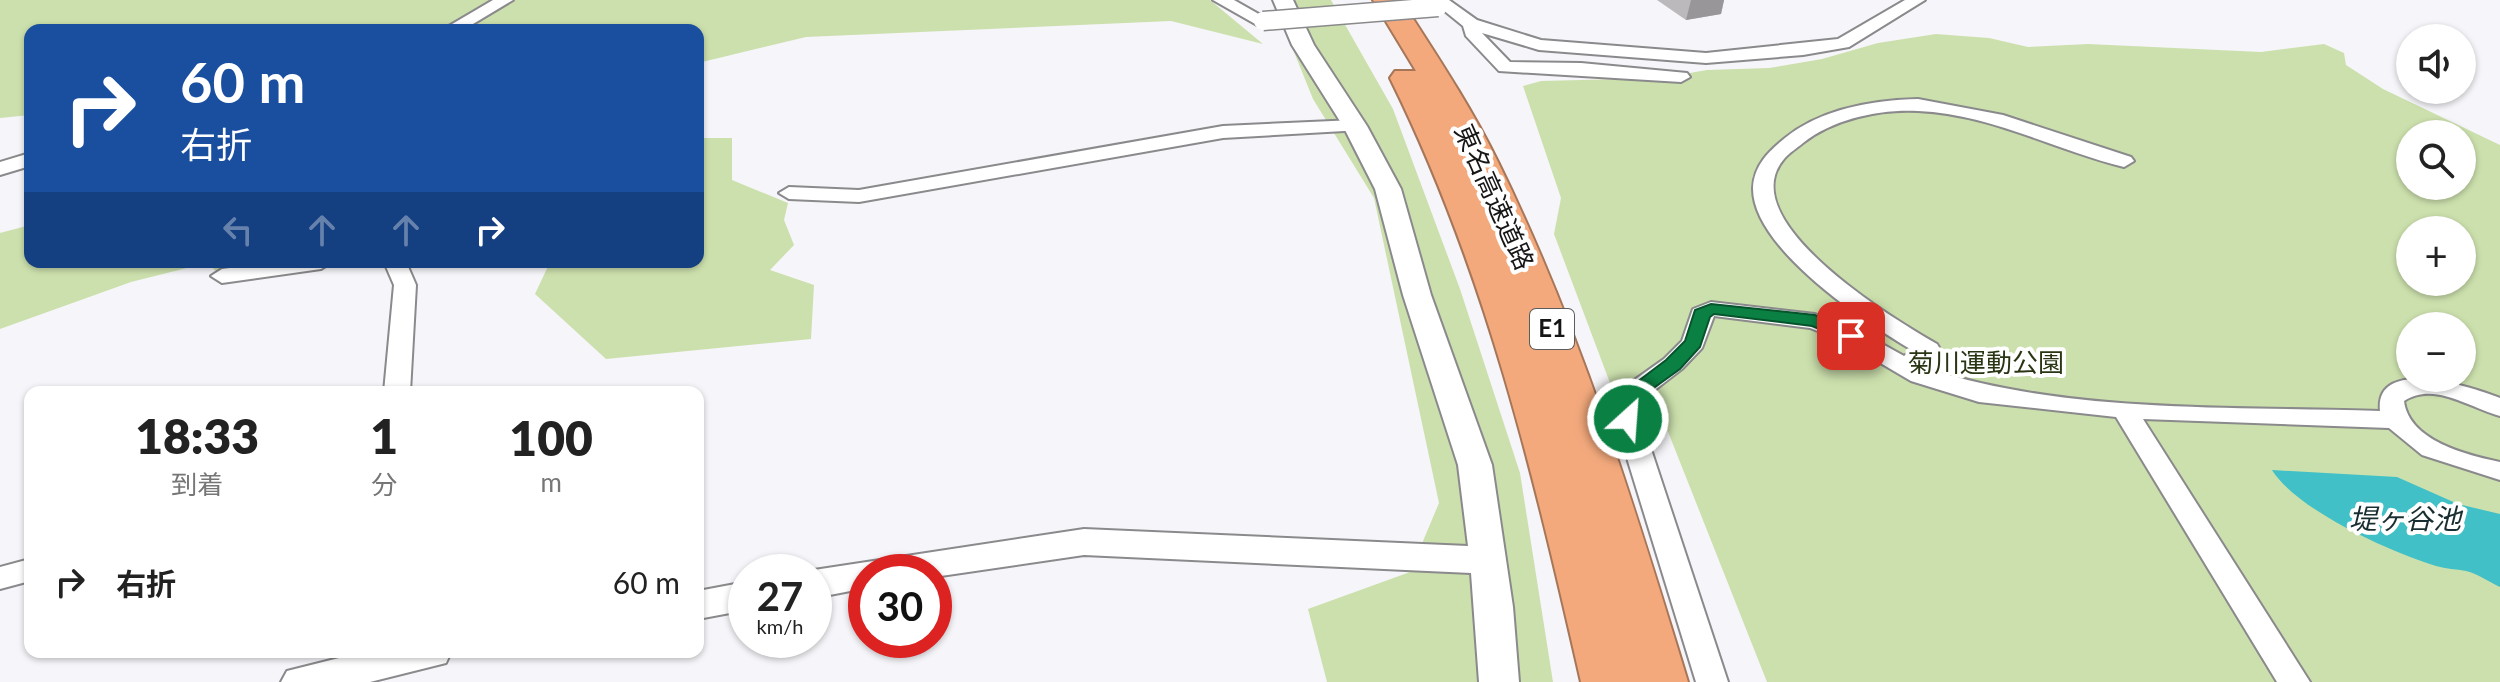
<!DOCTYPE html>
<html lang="ja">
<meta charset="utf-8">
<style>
body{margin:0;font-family:Lato,"Noto Sans JP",sans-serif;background:#f6f6f6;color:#222;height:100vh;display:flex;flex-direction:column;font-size:30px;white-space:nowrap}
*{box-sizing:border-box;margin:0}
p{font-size:26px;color:#767676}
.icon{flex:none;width:44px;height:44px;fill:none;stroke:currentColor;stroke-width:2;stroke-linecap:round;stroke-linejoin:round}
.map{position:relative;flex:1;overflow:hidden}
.side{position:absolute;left:24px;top:386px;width:680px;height:272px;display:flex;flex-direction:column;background:#fff;border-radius:16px;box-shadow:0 2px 6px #0004}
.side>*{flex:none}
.top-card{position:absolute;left:24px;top:24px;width:680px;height:244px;border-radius:16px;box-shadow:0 2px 6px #0004;background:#1a4fa0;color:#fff;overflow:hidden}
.controls{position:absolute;left:2396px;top:24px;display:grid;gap:16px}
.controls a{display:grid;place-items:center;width:80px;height:80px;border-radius:50%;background:#fff;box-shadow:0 2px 6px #0004;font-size:40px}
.speed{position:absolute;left:728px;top:554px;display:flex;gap:16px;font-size:40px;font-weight:700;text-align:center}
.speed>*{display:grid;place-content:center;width:104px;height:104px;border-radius:50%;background:#fff;box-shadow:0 2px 6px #0004;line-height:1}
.speed small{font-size:20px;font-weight:400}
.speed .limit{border:12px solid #d22;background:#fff;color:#111}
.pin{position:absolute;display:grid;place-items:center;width:68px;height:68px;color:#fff;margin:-34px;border-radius:16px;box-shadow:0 4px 12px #0006}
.me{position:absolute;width:88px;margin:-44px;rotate:26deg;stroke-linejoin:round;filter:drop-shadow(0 0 6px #0008)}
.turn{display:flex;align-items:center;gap:28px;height:168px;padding:0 24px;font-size:36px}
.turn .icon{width:104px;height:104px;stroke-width:2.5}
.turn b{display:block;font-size:56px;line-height:68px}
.lanes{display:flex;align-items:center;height:76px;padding:0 24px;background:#0003;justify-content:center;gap:40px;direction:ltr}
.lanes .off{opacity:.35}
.eta{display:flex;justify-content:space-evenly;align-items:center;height:136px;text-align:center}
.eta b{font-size:48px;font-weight:800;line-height:56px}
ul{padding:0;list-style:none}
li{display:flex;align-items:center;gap:24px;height:120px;padding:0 24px}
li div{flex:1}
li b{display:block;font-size:30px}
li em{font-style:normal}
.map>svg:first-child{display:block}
.green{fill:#cce0ad;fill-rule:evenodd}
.water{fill:#41c1c7}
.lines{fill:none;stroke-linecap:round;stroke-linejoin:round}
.minor-casing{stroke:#8a898c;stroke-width:4}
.tertiary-casing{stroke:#8a898c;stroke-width:4}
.motorway-casing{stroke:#a67659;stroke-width:4}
.minor{fill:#fff;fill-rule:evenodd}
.tertiary{fill:#fff;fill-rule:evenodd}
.motorway{fill:#f3a97c;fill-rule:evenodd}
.minor-bridge-casing{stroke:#8a898c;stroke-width:21;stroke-linecap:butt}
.minor-bridge{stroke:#fff;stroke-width:18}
.wall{fill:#bbb9bc}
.shaded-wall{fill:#989699}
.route{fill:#0b8043;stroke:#07532c;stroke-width:2}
.labels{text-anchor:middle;stroke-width:8;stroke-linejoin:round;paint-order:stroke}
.shield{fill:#fff;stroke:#5c5c5d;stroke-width:2}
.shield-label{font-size:24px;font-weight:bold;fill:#161617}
.street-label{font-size:26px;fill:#161617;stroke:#fff}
.park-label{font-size:26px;fill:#293513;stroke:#fff}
.water-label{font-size:28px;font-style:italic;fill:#192e30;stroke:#fff}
</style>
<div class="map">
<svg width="2500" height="682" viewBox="0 0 2500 682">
<rect width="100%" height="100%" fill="#f6f5f9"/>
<path class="green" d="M 0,0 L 1210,0 L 1263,44 L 1171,21 L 806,37 L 698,63 L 698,30 L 30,30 L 30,115 L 0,118 Z
M 1273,0 L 1331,0 L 1393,109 L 1460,289 L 1520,473 L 1553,682 L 1327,682 L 1308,609 L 1410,572 L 1439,503 L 1374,198 L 1313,99 Z
M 1936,34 L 1989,38 L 2028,47 L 2088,44 L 2261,52 L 2324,44 L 2344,53 L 2346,65 L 2383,89 L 2500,145 L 2500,682 L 1767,682 L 1661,414 L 1610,383 L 1554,234 L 1561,198 L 1523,86 L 1541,81 L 1661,78 L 1707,70 L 1769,68 L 1822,59 L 1878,43 ZM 2410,134 L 2462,134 L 2462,186 L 2410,186 ZM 2410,230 L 2462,230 L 2462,282 L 2410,282 ZM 2410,326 L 2462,326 L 2462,378 L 2410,378 Z
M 698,138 L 732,138 L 732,180 L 788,203 L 784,220 L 794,245 L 770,270 L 814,285 L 811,339 L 606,359 L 535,294 L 550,262 L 698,262 Z
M 30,225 L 30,262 L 301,262 L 227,281 L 207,263 L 131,282 L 0,329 L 0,233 Z"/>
<path class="water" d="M 2272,470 L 2397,477 L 2458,504 L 2500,514 L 2500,587 C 2489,582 2478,574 2466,571 C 2456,569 2446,569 2436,566 C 2390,552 2297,510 2272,470 Z"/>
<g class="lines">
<defs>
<path id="minor" d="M 493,0 L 513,0 L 463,30 L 442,30 Z
M 1213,0 L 1234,0 L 1271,21 L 1269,25 L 1257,25 Z
M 1431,0 L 1449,0 L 1477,20 L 1541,40 L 1706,53 L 1838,39 L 1905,0 L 1925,0 L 1849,47 L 1803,55 L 1706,63 L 1539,50 L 1482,33 L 1510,62 L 1581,63 L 1687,73 L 1690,77 L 1681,82 L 1499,71 L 1466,36 L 1463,26 Z
M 1918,99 L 2003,115 L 2131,157 L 2134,161 L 2124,167 C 2055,150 1990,114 1918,111 C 1880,109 1833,119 1803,143 C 1797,148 1789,153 1784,159 C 1731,221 1895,320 1937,344 L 1940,349 L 1923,366 L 1929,369 C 2069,414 2233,406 2380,411 C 2374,355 2473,387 2500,398 L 2500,416 C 2470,408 2434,381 2404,401 C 2409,441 2467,455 2500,462 L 2500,480 L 2422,455 L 2389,428 L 2143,419 L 2310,682 L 2277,682 L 2116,417 L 1979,402 L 1911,381 L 1843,341 L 1810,328 L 1714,316 L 1702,348 L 1682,369 L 1647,396 L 1641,419 L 1728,682 L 1696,682 L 1615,419 L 1626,386 L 1664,359 L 1682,341 L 1693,309 L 1711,302 L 1815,314 L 1859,331 L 1904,356 L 1912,350 C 1866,323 1752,248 1753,188 C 1754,165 1769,151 1785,138 C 1821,109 1872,100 1918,99 Z
M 1355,120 L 1365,126 L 1362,130 L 1223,138 L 859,202 L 789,199 L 779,193 L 789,187 L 859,190 L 1223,126 Z
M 30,153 L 30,166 L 0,175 L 0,162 Z
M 274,262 L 332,262 L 321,269 L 222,283 L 211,276 L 222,269 Z
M 384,262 L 406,262 L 416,285 L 410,392 L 384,392 L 394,285 Z
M 30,559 L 30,581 L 0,589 L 0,567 Z"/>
<path id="tertiary" d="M 1273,0 L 1293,0 L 1314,45 L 1367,126 L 1401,189 L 1431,295 L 1492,465 L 1513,607 L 1519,682 L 1479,682 L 1471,573 L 1084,555 L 934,577 L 934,572 L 866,572 L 866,588 L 814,598 L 814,572 L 808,572 L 814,570 L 1084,529 L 1468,546 L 1458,465 L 1403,295 L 1375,189 L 1343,126 L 1292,45 Z
M 746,582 L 746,610 L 698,619 L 698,591 Z
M 363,652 L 451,652 L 446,663 L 370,682 L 281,682 L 287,671 Z"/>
<path id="motorway" d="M 1373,0 L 1401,0 C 1435,53 1470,105 1498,162 C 1580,328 1634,505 1688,682 L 1581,682 C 1533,472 1486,272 1390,78 L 1395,71 L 1416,71 Z"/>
</defs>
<use href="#minor" class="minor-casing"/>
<use href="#tertiary" class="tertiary-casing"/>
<use href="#motorway" class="motorway-casing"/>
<use href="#minor" class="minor"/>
<use href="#tertiary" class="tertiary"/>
<use href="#motorway" class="motorway"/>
<defs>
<path id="minor-bridge" d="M 1263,21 L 1438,7"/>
</defs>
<use href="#minor-bridge" class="minor-bridge-casing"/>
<use href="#minor-bridge" class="minor-bridge"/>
</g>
<path class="wall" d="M 1657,0 L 1724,0 L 1721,14 L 1686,20 Z"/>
<path class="shaded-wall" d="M 1691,0 L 1724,0 L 1721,14 L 1686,20 Z"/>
<path class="route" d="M 1711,304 L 1815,315 L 1860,336 L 1851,342 L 1812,326 L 1714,314 L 1710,317 L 1700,347 L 1680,369 L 1644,395 L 1635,424 L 1621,424 L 1618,419 L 1629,388 L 1666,360 L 1685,341 L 1695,310 Z"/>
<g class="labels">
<rect class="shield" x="1530" y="309" width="44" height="40" rx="6"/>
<g class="shield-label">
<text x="1552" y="337">E1</text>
</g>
<g class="street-label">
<text transform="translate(1494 197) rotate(66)" y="9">東名高速道路</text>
</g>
<g class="park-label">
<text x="1986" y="372">菊川運動公園</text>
</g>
<g class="water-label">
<text x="2405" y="529">堤ヶ谷池</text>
</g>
</g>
</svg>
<div class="controls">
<a><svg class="icon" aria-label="sound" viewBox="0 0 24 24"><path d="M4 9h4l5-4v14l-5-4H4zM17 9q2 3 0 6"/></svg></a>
<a><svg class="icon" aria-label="search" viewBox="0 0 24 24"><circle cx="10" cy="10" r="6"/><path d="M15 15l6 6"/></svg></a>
<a>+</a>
<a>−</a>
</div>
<div class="speed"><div>27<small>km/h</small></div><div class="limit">30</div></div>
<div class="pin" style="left:1851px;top:336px;background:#d93025"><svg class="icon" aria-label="arrive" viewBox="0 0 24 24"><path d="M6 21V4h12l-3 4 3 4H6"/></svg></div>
<svg class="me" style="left:1628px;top:419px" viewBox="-20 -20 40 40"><circle r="17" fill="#0b8043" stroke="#fff" stroke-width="3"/><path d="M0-11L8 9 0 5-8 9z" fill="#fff"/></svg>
<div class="top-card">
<div class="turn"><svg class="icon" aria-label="right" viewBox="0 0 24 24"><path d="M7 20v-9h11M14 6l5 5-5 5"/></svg><div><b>60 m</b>右折</div></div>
<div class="lanes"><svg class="icon off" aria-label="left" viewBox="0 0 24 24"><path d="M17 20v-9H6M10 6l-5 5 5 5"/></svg><svg class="icon off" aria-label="ahead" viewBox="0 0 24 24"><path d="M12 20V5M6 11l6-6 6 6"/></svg><svg class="icon off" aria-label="ahead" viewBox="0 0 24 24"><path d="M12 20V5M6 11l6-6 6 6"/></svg><svg class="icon" aria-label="right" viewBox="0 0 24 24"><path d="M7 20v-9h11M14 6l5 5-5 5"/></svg></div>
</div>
<section class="side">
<div class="eta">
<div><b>18:33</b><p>到着</p></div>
<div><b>1</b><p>分</p></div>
<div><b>100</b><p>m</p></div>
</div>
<ul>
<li><svg class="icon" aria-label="right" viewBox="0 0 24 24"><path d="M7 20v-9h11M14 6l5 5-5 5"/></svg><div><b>右折</b></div><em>60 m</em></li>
</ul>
</section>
</div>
